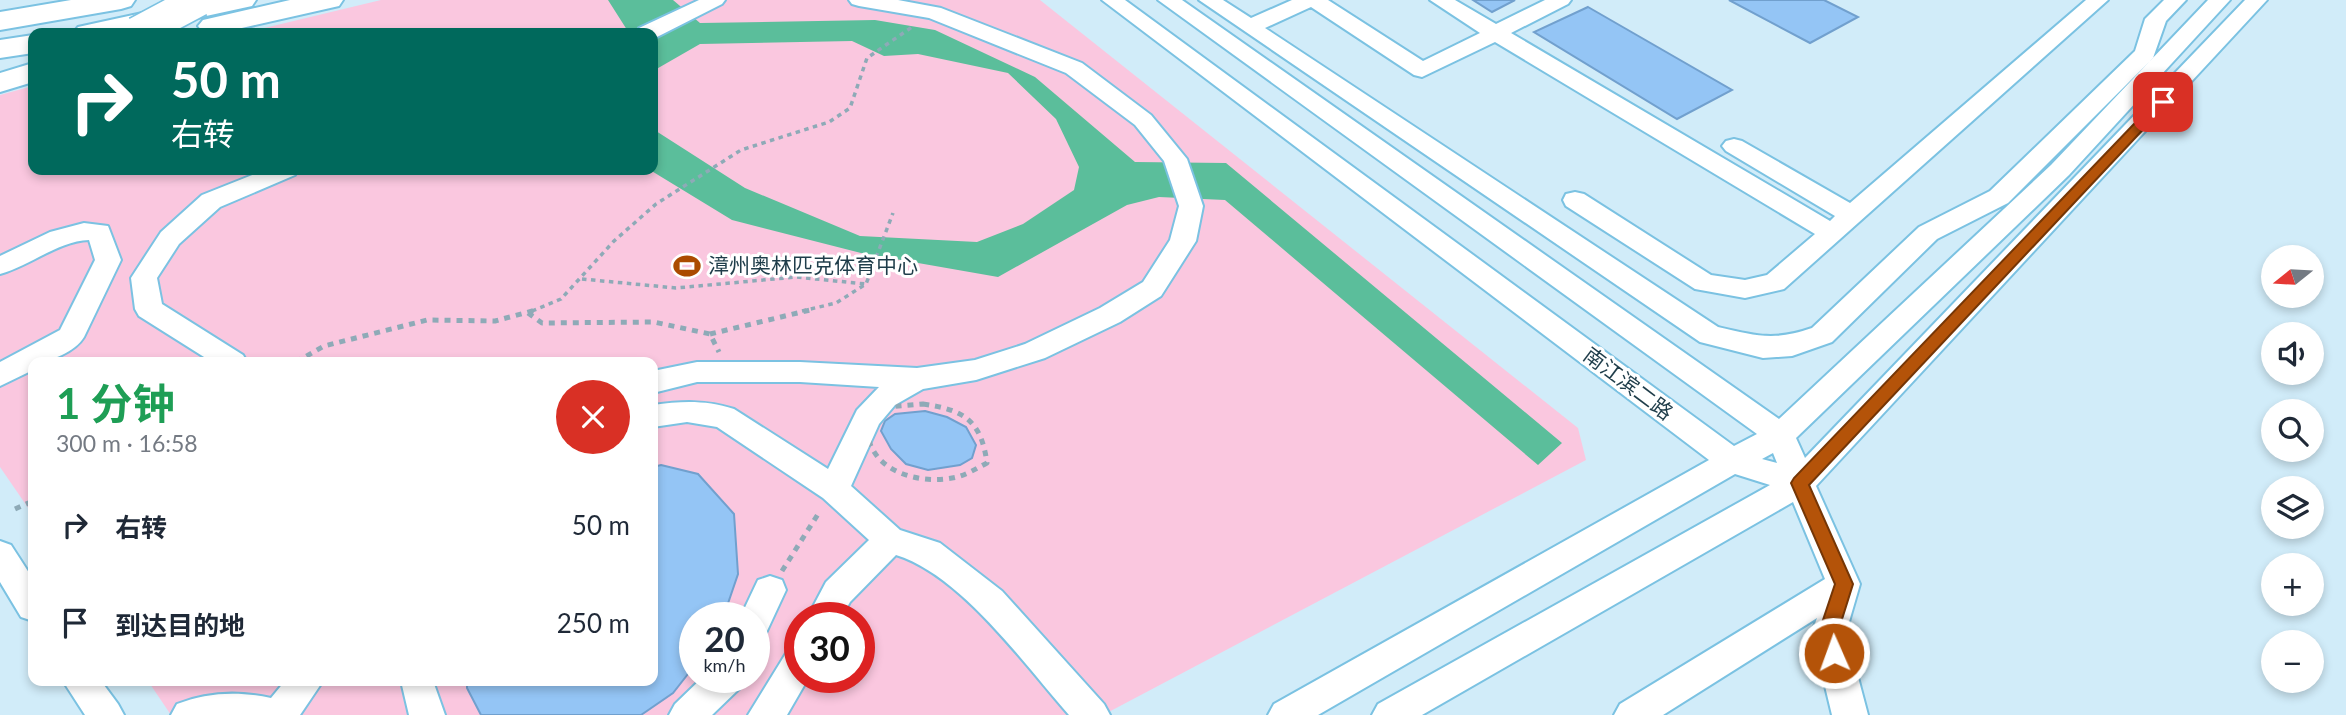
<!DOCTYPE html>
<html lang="zh">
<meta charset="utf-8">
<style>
body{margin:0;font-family:Lato,"Noto Sans SC",sans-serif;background:#f2f2f3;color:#1f2937;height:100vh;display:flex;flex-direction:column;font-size:26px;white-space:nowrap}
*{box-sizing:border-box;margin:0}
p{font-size:23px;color:#747a83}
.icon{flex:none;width:38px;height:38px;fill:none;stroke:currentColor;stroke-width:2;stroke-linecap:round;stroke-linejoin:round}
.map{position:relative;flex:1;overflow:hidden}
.side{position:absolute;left:28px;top:357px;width:630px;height:329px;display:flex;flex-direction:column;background:#fff;border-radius:14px;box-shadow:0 4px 10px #0003}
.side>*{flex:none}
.guide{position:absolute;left:28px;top:28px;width:630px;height:147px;border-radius:14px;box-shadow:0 4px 10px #0003;background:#00695c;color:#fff;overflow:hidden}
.needle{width:46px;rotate:252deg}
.tools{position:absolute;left:2261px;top:245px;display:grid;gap:14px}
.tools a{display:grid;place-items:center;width:63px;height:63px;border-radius:50%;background:#fff;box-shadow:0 4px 10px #0003;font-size:35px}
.speed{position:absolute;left:679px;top:602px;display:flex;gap:14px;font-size:35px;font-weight:700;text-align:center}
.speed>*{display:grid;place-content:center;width:91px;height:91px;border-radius:50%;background:#fff;box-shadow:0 4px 10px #0003;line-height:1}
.speed small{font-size:18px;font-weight:400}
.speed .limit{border:10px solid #d22;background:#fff;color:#111}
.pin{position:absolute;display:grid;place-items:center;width:60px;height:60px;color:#fff;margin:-30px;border-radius:14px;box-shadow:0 4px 10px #0006}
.me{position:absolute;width:77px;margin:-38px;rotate:358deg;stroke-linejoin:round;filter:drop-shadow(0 0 5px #0008)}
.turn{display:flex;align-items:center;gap:24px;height:147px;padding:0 28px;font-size:32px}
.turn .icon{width:91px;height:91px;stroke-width:2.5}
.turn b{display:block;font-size:49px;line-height:60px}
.round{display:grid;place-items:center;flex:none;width:74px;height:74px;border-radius:37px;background:#f2f2f3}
.overview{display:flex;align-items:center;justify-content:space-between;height:119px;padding:0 28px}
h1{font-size:42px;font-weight:700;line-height:52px;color:#1e9e55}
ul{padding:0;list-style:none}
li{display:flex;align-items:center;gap:21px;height:98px;padding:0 28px}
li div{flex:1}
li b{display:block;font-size:26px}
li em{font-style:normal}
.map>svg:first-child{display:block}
.green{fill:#fac7df;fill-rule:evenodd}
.water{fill:#5bbe9b}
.building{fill:#94c5f5;stroke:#71a0ce;stroke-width:2}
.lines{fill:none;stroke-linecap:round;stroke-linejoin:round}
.minor-casing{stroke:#7bc2e2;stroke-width:4}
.highway-casing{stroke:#7bc2e2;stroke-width:4}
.path-far1{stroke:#8eaab7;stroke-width:3.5;stroke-dasharray:4.5 4.5;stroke-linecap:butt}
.path{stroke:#8eaab7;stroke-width:5;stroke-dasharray:6 6;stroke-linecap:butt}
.minor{fill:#fff;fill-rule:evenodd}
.highway{fill:#fff;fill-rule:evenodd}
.highway-bridge-casing{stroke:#7bc2e2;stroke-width:35;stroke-linecap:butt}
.highway-bridge{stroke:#fff;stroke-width:32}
.route{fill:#b45309;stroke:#753606;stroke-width:2}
.labels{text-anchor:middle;stroke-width:6;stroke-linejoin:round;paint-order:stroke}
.poi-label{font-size:21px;fill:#1f3d4a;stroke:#fff;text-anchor:start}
.street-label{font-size:21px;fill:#1f3d4a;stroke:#fff}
</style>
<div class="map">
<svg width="2346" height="715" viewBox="0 0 2346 715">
<rect width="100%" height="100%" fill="#d1ecf9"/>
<path class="green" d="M 381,0 L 1040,0 L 1578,428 L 1586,460 L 1103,715 L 171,715 L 148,681 L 653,681 L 653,362 L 33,362 L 33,515 L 0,467 L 0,95 L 33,86 L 33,170 L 653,170 L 653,33 L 244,33 ZM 695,618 L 754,618 L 754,677 L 695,677 ZM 800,618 L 859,618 L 859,677 L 800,677 Z"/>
<path class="water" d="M 608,0 L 673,0 L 700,23 L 875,20 L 935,30 L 1035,77 L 1135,162 L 1226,163 L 1562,443 L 1538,465 L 1225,200 L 1159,197 L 1127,205 L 998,277 L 861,253 L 732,220 L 650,170 L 653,170 L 653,126 L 656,131 L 745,188 L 860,236 L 977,242 L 1023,224 L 1074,190 L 1079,167 L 1056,119 L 1008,73 L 918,54 L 884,56 L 852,41 L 700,44 L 653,71 L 653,33 L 629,33 Z"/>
<path class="building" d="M 1473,0 L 1515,0 L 1492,12 Z
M 1729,0 L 1824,0 L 1858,17 L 1810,43 Z
M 1588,7 L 1732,90 L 1677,119 L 1534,32 Z
M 925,411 L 947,417 L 966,427 L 976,445 L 972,458 L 960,465 L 928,470 L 906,464 L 891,449 L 881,431 L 885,421 L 895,414 Z
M 661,465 L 698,474 L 734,514 L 738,574 L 723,618 L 695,618 L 695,665 L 673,693 L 641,715 L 481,715 L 467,688 L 467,681 L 653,681 L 653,467 Z"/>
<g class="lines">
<defs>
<path id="minor" d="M 699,0 L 725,0 L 722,4 L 655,38 L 653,33 L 636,33 L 639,28 Z
M 849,0 L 898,0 L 941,8 L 1082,63 L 1151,115 L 1187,159 L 1203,206 L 1196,241 L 1161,296 L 1120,322 L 1045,358 L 976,380 L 923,389 L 895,405 L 879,424 L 851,486 L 900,530 L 940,543 L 1002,591 L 1104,704 L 1110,715 L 1069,715 C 1024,664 961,575 896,555 L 850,602 L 841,618 L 807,618 L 826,582 L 869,540 L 823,498 L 717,427 L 687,422 L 653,427 L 653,405 C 682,401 706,400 734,409 L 828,469 L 857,410 L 879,387 L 800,382 L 697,382 L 653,393 L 653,371 L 697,362 L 800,362 L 917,368 L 975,360 L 1025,344 L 1100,308 L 1143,282 L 1170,240 L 1179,206 L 1164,161 L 1135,125 L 1066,73 L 929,18 L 859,6 L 852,4 Z
M 1102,0 L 1125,0 L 1734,446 L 1757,434 L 1158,0 L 1182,0 L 1779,419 L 2051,165 L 2208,0 L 2230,0 L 2069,175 L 1796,438 L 1805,458 L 2245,0 L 2267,0 L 1816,486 L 1860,584 L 1846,632 L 1868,715 L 1832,715 L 1812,632 L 1817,618 L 1663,715 L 1614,715 L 1620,704 L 1825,579 L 1793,502 L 1422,715 L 1372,715 L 1378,704 L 1770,485 L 1735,474 L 1318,715 L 1268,715 L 1274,704 L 1709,460 ZM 1773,453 L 1777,463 L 1762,459 Z
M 1199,0 L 1223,0 L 1251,18 L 1292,0 L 1328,0 L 1423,61 L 1480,33 L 1430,0 L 1455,0 L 1496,24 L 1545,0 L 1571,0 L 1568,4 L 1511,33 L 1830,221 L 1835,216 L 1726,151 L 1722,146 L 1726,141 L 1734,139 L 1742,141 L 1850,203 L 2086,0 L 2108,0 L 1784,289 L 1745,298 L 1695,289 L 1566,206 L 1563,200 L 1566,194 L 1575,192 L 1584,194 L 1711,275 L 1745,280 L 1767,275 L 1815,234 L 1495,42 L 1422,77 L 1414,75 L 1311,7 L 1265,28 L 1718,327 C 1756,336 1775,341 1812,328 L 1919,227 L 1990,191 L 2135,51 L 2145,19 L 2164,0 L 2186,0 L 2166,21 L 2153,58 L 2008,203 L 1937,239 L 1832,342 L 1792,356 L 1763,358 L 1700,342 Z
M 265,170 L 298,170 L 295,175 L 220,207 L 179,244 L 157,278 L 162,304 L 243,355 L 247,362 L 212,362 L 139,316 L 135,309 L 131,278 L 161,232 L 202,195 Z
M 84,223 L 108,226 L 121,260 L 84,337 C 75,352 50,362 33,362 L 33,370 L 0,386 L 0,362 L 60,330 L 95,260 L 89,240 C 58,241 30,266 0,274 L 0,256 L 50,232 Z
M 0,541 L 11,545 L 33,579 L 33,621 L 21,617 L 0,582 Z
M 770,576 L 782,580 L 786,590 L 766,633 L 754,637 L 754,618 L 740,618 L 758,580 Z
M 800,646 L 800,677 L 809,677 L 787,715 L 748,715 L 788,650 Z
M 703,677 L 745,677 L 740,688 L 712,715 L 669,715 L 675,704 Z
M 63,681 L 101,681 L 118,704 L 124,715 L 85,715 Z
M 285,681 L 323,681 L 300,715 L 171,715 L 177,704 C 207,692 240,691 271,698 Z
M 401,681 L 433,681 L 445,715 L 409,715 Z"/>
<path id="highway" d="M 71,0 L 135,0 L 131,6 L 121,9 L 0,30 L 0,12 Z
M 202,0 L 256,0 L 252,6 L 128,33 L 73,33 L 78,27 Z
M 290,0 L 343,0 L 339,6 L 220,33 L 203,32 L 198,26 L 203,20 Z
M 33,35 L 33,53 L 0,58 L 0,40 Z
M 33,63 L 33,82 L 0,92 L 0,73 Z"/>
</defs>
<use href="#minor" class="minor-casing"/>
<use href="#highway" class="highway-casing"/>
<path class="path-far1" d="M 582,279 L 676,288 L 796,277 L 866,284
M 532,311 L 561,299 L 614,241 L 656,204 L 741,150 L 829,122 L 850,108 L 867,58 L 912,27
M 802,311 L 836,303 L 866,284 L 893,213"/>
<path class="path" d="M 528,313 L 542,323 L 654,322 L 710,334 L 719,352
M 710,334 L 810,310
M 296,362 L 324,346 L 427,320 L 495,321 L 536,310
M 923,404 C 964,410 981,420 987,463 C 977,468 968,474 957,477 C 929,484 888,477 873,450 C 867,440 867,429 867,418 L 888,407 Z
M 15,509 L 33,501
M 782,571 L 820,511"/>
<use href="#minor" class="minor"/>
<use href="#highway" class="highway"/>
<defs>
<path id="highway-bridge" d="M 137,33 L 199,0"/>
</defs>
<use href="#highway-bridge" class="highway-bridge-casing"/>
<use href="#highway-bridge" class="highway-bridge"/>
</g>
<path class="route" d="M 2163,98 L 2167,99 L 2167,104 L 1809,485 L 1853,584 L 1838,632 L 1844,653 L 1841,659 L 1834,661 L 1827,659 L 1819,632 L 1835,584 L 1791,483 L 1794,478 L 2158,99 Z"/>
<defs>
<symbol id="stadium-bare" viewBox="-9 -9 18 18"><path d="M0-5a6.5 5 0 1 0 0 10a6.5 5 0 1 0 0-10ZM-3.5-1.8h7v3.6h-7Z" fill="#ab4b00" stroke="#fff" stroke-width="2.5" paint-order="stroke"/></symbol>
</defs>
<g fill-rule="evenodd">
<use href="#stadium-bare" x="668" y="247" width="38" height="38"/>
</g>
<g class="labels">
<g class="poi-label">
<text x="708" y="273">漳州奥林匹克体育中心</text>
</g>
<g class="street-label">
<text transform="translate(1628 384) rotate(37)" y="7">南江滨二路</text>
</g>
</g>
</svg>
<div class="tools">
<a><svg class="needle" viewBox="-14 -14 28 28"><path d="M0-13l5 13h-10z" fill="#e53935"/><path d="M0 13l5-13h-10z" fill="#747a83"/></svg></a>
<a><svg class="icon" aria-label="sound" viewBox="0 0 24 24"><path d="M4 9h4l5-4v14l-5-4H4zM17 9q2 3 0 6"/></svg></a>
<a><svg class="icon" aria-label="search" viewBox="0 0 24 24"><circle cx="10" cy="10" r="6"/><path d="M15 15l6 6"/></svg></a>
<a><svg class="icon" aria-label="layers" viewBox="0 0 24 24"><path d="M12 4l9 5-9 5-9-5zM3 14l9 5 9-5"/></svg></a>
<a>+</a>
<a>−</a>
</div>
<div class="speed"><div>20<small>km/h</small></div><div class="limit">30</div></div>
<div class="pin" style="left:2163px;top:102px;background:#d93025"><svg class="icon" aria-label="arrive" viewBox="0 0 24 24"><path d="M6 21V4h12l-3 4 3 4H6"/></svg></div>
<svg class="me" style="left:1834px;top:653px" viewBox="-20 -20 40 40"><circle r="17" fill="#b45309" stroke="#fff" stroke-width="3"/><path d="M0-11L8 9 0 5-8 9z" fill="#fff"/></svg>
<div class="guide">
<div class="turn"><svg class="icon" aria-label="right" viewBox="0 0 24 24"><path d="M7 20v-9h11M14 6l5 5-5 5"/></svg><div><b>50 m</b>右转</div></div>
</div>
<section class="side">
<div class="overview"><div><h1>1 分钟</h1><p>300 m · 16:58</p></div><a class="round" style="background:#d93025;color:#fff"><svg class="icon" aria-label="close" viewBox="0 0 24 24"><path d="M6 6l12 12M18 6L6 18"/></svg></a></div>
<ul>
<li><svg class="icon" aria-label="right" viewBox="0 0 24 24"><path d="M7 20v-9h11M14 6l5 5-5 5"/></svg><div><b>右转</b></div><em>50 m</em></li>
<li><svg class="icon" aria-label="arrive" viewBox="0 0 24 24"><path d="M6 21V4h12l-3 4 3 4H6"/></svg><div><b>到达目的地</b></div><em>250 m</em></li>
</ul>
</section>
</div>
